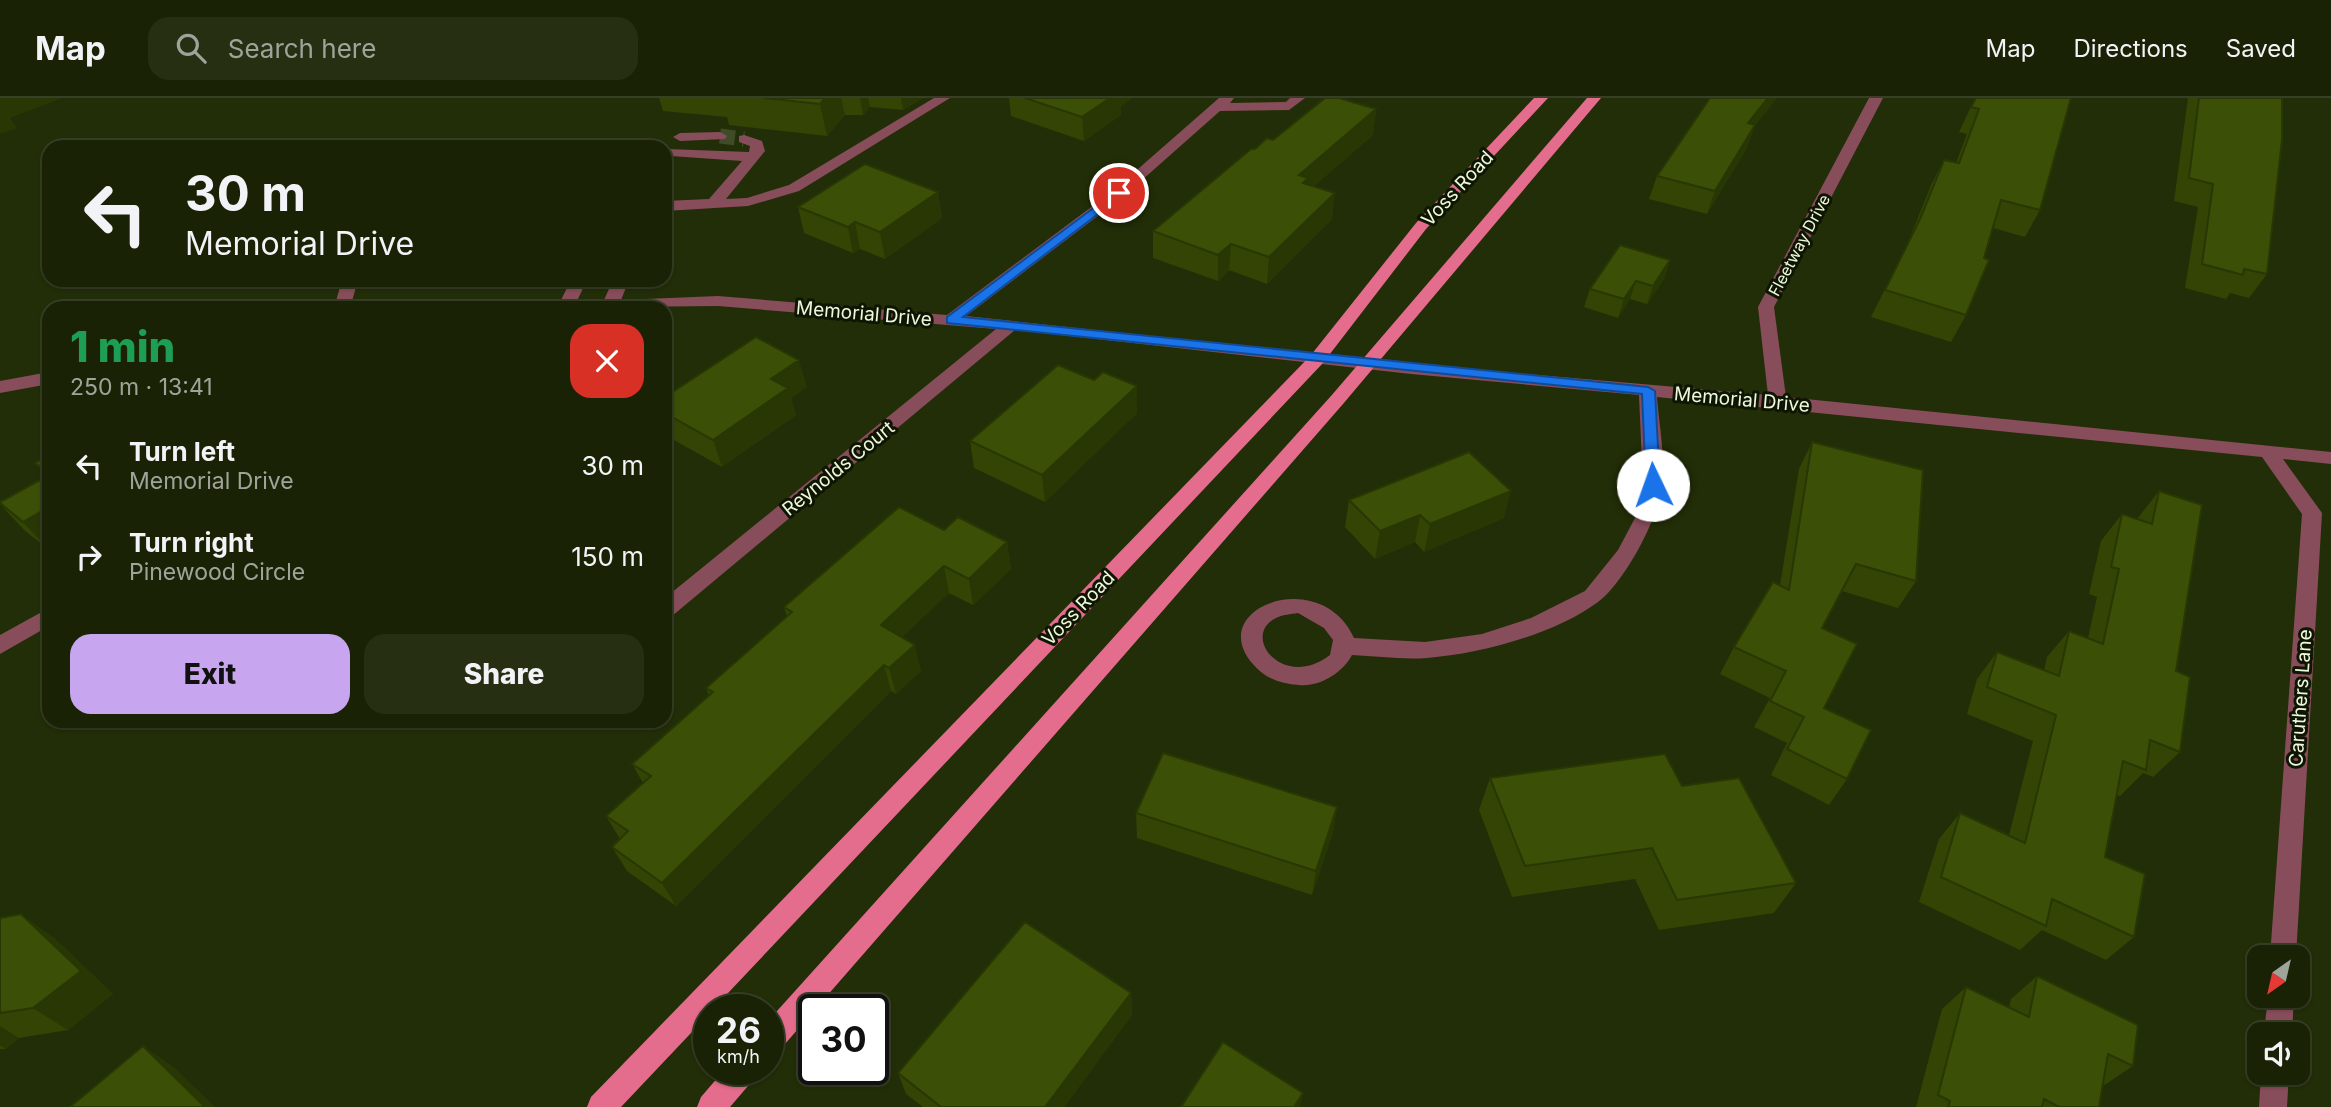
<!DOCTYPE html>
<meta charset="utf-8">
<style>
body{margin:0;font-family:Inter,sans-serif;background:#272f13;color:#f1f3f6;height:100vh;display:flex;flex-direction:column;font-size:26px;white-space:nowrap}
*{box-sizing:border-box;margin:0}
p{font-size:23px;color:#9fa49a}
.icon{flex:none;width:38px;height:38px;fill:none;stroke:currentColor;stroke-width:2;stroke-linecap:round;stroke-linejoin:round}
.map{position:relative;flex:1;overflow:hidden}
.side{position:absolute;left:42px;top:203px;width:630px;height:427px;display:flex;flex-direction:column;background:#1a2205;border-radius:21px;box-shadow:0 2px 5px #0004,0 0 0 2px #383f27}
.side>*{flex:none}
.hud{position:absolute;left:42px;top:42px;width:630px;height:147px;border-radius:21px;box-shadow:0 2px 5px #0004,0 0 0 2px #383f27;background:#1a2205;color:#f1f3f6;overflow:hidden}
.needle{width:46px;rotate:214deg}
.fabs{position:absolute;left:2247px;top:847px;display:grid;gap:14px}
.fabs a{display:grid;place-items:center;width:63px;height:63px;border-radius:14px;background:#1a2205;box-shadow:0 2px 5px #0004,0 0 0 2px #383f27;font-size:35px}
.speed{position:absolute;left:693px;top:896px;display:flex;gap:14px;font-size:35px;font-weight:700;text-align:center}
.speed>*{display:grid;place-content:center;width:91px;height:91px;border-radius:50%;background:#1a2205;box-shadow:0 2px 5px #0004,0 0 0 2px #383f27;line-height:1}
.speed small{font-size:18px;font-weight:400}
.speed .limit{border:4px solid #111;border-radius:10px;background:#fff;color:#111}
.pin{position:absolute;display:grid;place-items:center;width:60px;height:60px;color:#fff;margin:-30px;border:4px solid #fff;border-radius:50%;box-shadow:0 2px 7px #0007}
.me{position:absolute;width:77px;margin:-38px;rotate:357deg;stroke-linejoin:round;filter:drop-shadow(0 0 5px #0008)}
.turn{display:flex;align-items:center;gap:24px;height:147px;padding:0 28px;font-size:32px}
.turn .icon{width:91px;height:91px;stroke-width:2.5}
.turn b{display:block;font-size:49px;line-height:60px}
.round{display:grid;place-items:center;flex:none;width:74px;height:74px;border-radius:21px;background:#272f13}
.head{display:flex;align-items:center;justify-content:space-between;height:119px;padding:0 28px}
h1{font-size:42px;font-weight:800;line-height:52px;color:#1e9e55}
.cta{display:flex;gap:14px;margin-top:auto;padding:14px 28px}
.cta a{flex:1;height:80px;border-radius:21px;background:#c7a6ef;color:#111;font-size:28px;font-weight:800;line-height:80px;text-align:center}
.cta a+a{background:#272f13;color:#f1f3f6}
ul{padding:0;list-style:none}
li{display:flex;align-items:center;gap:21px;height:91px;padding:0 28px}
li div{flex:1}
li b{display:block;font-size:26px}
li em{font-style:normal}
header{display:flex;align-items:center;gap:42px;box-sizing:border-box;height:98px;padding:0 35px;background:#1a2205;border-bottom:2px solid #383f27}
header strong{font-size:33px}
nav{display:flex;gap:38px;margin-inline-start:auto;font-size:24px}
.search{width:490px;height:63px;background:#272f13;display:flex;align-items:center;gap:18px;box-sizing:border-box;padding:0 24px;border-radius:21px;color:#9fa49a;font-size:26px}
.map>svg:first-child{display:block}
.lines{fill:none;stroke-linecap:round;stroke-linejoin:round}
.minor-tunnel{stroke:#404c27;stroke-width:15;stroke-dasharray:15 8;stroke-linecap:butt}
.minor{fill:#884d5b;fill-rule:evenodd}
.major{fill:#e46c8d;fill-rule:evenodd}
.wall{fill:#334405}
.shaded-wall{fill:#293704}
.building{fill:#3b4f06;stroke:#293704;stroke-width:2}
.route{fill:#1a73e8;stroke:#114b97;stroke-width:2}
.labels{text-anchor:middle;stroke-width:6;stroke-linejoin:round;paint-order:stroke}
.far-street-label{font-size:16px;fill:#edf8dc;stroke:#0e1502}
.street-label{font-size:19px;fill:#edf8dc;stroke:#0e1502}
</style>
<header>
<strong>Map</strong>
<div class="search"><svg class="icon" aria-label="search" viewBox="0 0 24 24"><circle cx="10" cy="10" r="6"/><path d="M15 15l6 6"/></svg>Search here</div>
<nav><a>Map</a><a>Directions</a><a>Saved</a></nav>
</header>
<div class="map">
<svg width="2331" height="1009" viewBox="0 0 2331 1009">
<rect width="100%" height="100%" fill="#222e07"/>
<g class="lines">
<path class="minor-tunnel" d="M 720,38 L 744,41"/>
<path class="minor" d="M 934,0 L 950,0 L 799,93 L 748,108 L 665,113 L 665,103 L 709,101 L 742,63 L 671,58 L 665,56 L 666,51 L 749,54 L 750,48 L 739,44 L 739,38 L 744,37 L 762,43 L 765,53 L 726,101 L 747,100 L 789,87 Z
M 1219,0 L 1234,0 L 1230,5 L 1286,4 L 1290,0 L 1305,0 L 1289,12 L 1220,13 L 1124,98 L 966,218 L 1411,266 L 1768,297 L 1758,209 L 1869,0 L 1883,0 L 1774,209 L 1786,299 L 2331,354 L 2331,366 L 2283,361 L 2322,415 L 2296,859 L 2270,859 L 2302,416 L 2262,359 L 1657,299 C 1659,326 1666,363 1662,389 C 1658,421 1624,485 1598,504 C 1555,536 1480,556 1427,560 C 1403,562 1377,558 1352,557 C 1343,574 1321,589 1299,587 C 1280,586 1264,580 1252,565 C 1205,509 1321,467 1354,540 L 1425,544 L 1482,536 L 1531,520 L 1585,493 L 1618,452 L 1635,420 L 1643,388 L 1639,297 L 1411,276 L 1015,232 L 672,518 L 665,520 L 665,500 L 996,231 L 718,208 L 517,210 L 519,206 L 560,204 L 571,182 L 587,182 L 577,203 L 604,202 L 613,182 L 629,182 L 621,202 L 718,198 L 947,217 L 1114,92 ZM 1298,515 L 1324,530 L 1333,542 L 1330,557 C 1283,593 1240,538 1276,520 C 1282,517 1291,516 1298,515 Z
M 720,34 L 727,38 L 725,41 L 680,43 L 673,39 L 680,35 Z
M 342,182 L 358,182 L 350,210 L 334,210 Z
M 49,274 L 49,286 L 0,295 L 0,283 Z
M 49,510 L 49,528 L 0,556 L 0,537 Z
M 2268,898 L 2294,898 L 2292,936 L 2264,936 Z
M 2261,975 L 2289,975 L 2287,1009 L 2259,1009 Z"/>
<path class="major" d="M 1534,0 L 1548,0 L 1426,131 L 1323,265 L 712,912 L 709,912 L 709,916 L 621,1009 L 587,1009 L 591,999 L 1311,257 L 1416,125 Z
M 1587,0 L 1601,0 L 1343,306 L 778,954 L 768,957 L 768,923 L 1331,298 Z
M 725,971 L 758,971 L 754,981 L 730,1009 L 697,1009 L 701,999 Z"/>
</g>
<path class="wall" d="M 659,0 L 923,0 L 903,12 L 870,9 L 863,17 L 845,17 L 827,38 L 729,27 L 727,19 L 663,13 Z
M 1009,0 L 1132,0 L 1121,8 L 1121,17 L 1084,43 L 1011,18 Z
M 1975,0 L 2040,112 L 2025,139 L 1993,130 L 1966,217 L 1951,244 L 1871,219 L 1907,147 L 1931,87 L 1944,62 L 1956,65 L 1967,36 L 1959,34 Z
M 2188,0 L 2282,0 L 2267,176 L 2249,200 L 2230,195 L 2226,201 L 2185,190 L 2198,109 L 2174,103 Z
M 1376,11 L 1373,37 L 1314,88 L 1332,121 L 1267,186 L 1229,172 L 1218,183 L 1153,160 L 1153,133 L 1255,51 L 1273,42 Z
M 1747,50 L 1707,116 L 1649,101 L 1657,78 Z
M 938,94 L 942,120 L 885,161 L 860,151 L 853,155 L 804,135 L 798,109 Z
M 1670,162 L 1664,181 L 1647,206 L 1630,201 L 1618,220 L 1584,209 L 1590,191 Z
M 1094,282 L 1137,288 L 1137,315 L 1045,404 L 974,370 L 970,343 Z
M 807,289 L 791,300 L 796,317 L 722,369 L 665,337 L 665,299 Z
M 1812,344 L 1916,483 L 1898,510 L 1842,493 L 1822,530 L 1824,610 L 1847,681 L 1829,707 L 1771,677 L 1787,645 L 1754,629 L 1770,600 L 1720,576 L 1734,549 L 1780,487 L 1799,371 Z
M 49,357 L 49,451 L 48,451 L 24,432 L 0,406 L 47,378 L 35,365 Z
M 2159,393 L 2176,573 L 2180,654 L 2153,679 L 2143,675 L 2120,698 L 2117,697 L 2105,759 L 2134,839 L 2106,862 L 2042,832 L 2020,852 L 1919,804 L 1939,741 L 1960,715 L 2009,737 L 2033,643 L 1967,616 L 1977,581 L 1997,554 L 2044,572 L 2047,559 L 2069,533 L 2088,540 L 2097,499 L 2089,496 L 2101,443 L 2122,416 L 2137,421 Z
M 1349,402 L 1504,420 L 1424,454 L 1415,444 L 1375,461 L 1345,429 Z
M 944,432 L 1007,444 L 1011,471 L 973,507 L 949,495 L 902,539 L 921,573 L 896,596 L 891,593 L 676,808 L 627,773 L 612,749 L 620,741 L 606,718 L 643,685 L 632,666 L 709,598 L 706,590 L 787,519 L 784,509 Z
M 1490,680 L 1682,688 L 1796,785 L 1774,815 L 1659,832 L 1635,781 L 1512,799 L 1479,712 Z
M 1337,709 L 1333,734 L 1312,797 L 1137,740 L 1136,715 Z
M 0,820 L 54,840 L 113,896 L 68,932 L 19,940 L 6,951 L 0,951 Z
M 2037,878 L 2133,968 L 2103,988 L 2099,1009 L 1916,1009 L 1942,911 L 1966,889 L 2009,910 L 2011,901 Z
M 1131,895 L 1132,917 L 1064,1009 L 923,1009 L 906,996 L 898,975 Z"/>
<path class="shaded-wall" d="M 0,0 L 62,0 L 10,20 L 17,30 L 0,36 Z
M 825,0 L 841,0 L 845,17 L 827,38 L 820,6 Z
M 860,0 L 868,0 L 870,9 L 863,17 Z
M 901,0 L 923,0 L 903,12 Z
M 1110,0 L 1132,0 L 1121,8 L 1121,17 L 1084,43 L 1082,19 Z
M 1768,0 L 1777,0 L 1755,28 L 1747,50 L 1707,116 L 1715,93 L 1748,25 Z
M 1376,11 L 1373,37 L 1306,95 L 1299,77 Z
M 938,94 L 942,120 L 885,161 L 880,134 Z
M 1335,95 L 1332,121 L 1267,186 L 1269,159 Z
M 855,124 L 860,151 L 853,155 L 848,129 Z
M 1231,146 L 1229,172 L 1218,183 L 1218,157 Z
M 1670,162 L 1664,181 L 1647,206 L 1653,188 Z
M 1636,183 L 1630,201 L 1618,220 L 1624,201 Z
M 799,262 L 807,289 L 791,300 L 796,317 L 722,369 L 713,342 L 771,281 Z
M 1137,288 L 1137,315 L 1045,404 L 1042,377 Z
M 1511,393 L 1504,420 L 1424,454 L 1430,426 Z
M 49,409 L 49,451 L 48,451 L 23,424 Z
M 1420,417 L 1415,444 L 1375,461 L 1380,433 Z
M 1007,444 L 1011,471 L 973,507 L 969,481 Z
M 944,468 L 949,495 L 888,553 L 881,527 Z
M 915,547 L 921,573 L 896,596 L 889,570 Z
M 884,567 L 891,593 L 676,808 L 662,785 Z
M 1337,709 L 1333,734 L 1312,797 L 1316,773 Z
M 21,816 L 54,840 L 113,896 L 68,932 L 33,910 Z
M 1131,895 L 1132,917 L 1064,1009 L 1045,1009 Z
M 0,928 L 19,940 L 6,951 L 0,947 Z
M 143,948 L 175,970 L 215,1009 L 205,1009 Z
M 1303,995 L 1300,1009 L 1294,1009 Z"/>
<path class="building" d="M 764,0 L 825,0 L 820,6 Z
M 1025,0 L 1110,0 L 1082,19 Z
M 1325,0 L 1339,0 L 1376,11 L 1299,77 L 1308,80 L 1303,85 L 1335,95 L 1269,159 L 1231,146 L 1218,157 L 1153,133 L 1251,51 L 1255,51 L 1267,40 L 1273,42 Z
M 1710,0 L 1768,0 L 1748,25 L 1755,27 L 1715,93 L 1657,78 Z
M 1976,0 L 2071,0 L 2040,112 L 2001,102 L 1984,160 L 1989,162 L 1966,217 L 1885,192 L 1920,121 L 1944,62 L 1959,65 L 1979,11 L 1971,9 Z
M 2199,0 L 2282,0 L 2282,42 L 2267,176 L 2244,171 L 2243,177 L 2202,166 L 2213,86 L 2189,80 Z
M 865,66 L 938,94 L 880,134 L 855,124 L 848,129 L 798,109 Z
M 1620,147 L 1670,162 L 1653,188 L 1636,183 L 1624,201 L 1590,191 Z
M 756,239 L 799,262 L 771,281 L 788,290 L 713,342 L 665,315 L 665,299 Z
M 1058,267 L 1094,282 L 1103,274 L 1137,288 L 1042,377 L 970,343 Z
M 1812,344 L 1923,372 L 1916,483 L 1856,466 L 1822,530 L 1857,546 L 1824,610 L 1871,632 L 1847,681 L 1787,651 L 1804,619 L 1770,603 L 1786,573 L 1734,549 L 1773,484 L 1789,492 Z
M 1469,354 L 1511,393 L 1430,426 L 1420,417 L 1380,433 L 1349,402 Z
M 49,357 L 49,375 L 35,365 Z
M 49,377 L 49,409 L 23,424 L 0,405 L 0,404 Z
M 2159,393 L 2202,407 L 2176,573 L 2190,579 L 2180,654 L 2150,642 L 2146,672 L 2123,663 L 2105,759 L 2145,776 L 2134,839 L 2052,801 L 2046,828 L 1941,779 L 1960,715 L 2025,745 L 2056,617 L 1987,589 L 1997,554 L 2059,578 L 2069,533 L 2103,546 L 2119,471 L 2111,469 L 2122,416 L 2152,426 Z
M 899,409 L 944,432 L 958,419 L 1007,444 L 969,481 L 944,468 L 881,527 L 915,547 L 889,570 L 884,567 L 662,785 L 612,749 L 628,733 L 606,718 L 651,678 L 632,666 L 713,594 L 706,590 L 792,514 L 784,509 Z
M 1163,655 L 1337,709 L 1316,773 L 1136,715 Z
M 1665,656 L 1682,688 L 1739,680 L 1796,785 L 1677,802 L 1652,750 L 1525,768 L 1490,680 Z
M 21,816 L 81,873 L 33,910 L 0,915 L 0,820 Z
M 1025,824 L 1131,895 L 1045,1009 L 941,1009 L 898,975 Z
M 2037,878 L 2138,927 L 2133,968 L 2108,956 L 2099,1009 L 2059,1009 L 2044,1001 L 2042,1009 L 1948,1009 L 1950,1003 L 1938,997 L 1966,889 L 2029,919 Z
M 1223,944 L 1303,995 L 1294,1009 L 1181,1009 Z
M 143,948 L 205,1009 L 70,1009 Z"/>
<path class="route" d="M 1119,91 L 1124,95 L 1123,97 L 963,219 L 1648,289 L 1655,293 L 1660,387 L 1653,392 L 1646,387 L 1642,296 L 947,225 L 947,219 Z"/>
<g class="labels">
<g class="far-street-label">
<text transform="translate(1799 147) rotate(-62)" y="6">Fleetway Drive</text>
</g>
<g class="street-label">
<text transform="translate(1457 90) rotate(-47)" y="7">Voss Road</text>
<text transform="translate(864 215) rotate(5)" y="7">Memorial Drive</text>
<text transform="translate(1742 301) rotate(5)" y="7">Memorial Drive</text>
<text transform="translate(838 370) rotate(-39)" y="7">Reynolds Court</text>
<text transform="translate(1078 510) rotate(-46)" y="7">Voss Road</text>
<text transform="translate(2300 600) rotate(-86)" y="7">Caruthers Lane</text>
</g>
</g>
</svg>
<div class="fabs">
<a><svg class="needle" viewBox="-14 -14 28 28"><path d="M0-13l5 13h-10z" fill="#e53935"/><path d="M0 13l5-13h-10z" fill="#9fa49a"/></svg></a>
<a><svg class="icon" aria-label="sound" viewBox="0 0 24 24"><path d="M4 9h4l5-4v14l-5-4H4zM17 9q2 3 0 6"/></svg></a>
</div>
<div class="speed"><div>26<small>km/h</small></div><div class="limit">30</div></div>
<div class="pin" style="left:1119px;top:95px;background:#d93025"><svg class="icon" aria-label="arrive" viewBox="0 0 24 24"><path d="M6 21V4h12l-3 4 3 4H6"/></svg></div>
<svg class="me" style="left:1653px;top:387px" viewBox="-20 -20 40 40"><circle r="19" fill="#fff"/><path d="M0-13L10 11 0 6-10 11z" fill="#1a73e8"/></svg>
<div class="hud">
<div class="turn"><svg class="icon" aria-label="left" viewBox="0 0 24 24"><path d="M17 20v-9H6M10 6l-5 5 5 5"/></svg><div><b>30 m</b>Memorial Drive</div></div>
</div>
<section class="side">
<div class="head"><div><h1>1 min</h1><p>250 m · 13:41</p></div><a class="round" style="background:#d93025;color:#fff"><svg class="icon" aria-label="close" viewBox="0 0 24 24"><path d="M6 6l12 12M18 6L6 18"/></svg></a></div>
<ul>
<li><svg class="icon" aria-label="left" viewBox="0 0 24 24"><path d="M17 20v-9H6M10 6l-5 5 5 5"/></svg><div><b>Turn left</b><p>Memorial Drive</p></div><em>30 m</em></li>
<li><svg class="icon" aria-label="right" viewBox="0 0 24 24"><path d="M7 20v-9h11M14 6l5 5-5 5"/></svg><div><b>Turn right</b><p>Pinewood Circle</p></div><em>150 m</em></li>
</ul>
<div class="cta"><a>Exit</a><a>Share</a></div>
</section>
</div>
